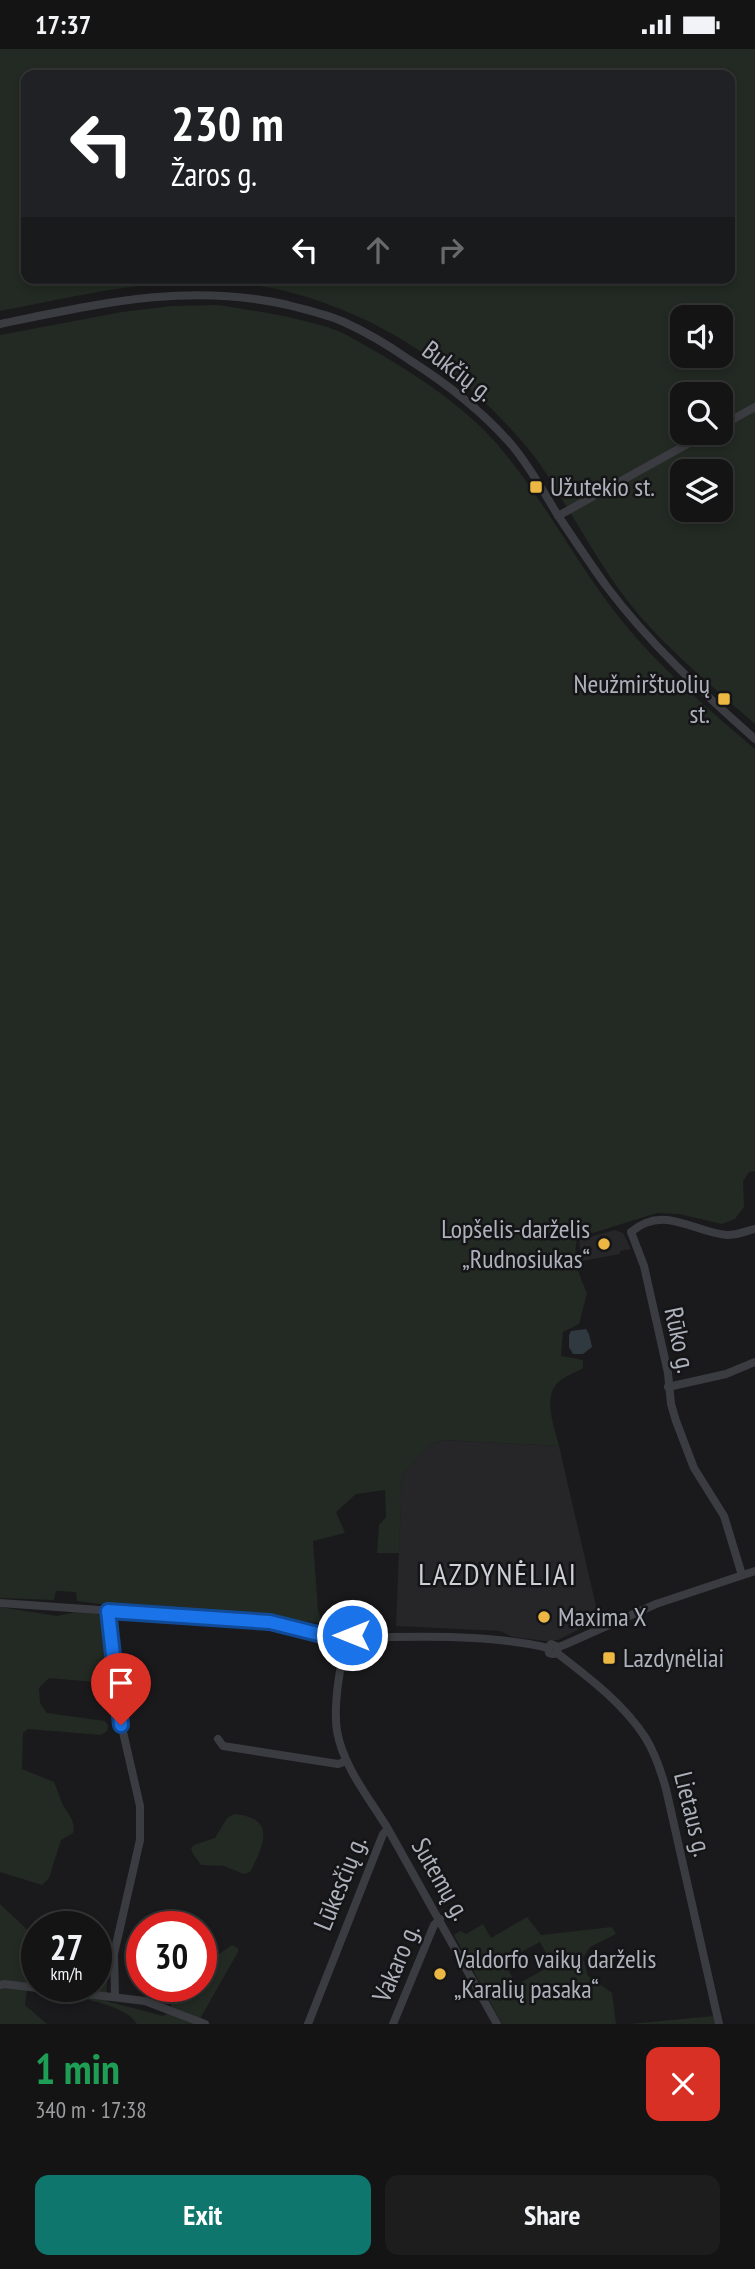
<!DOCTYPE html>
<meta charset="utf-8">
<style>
body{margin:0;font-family:"PT Sans Narrow",sans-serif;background:#1d1d1e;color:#f1f3f6;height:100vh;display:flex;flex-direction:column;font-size:26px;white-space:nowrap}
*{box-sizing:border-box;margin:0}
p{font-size:23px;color:#9d9ea0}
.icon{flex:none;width:38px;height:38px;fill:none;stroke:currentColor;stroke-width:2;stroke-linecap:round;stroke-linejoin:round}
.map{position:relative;height:1975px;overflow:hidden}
.side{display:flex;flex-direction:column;background:#141415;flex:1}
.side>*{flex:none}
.banner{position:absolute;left:21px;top:21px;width:714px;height:214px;border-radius:14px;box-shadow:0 4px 10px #0003,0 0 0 2px #333334;background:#202124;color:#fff;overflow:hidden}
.controls{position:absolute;left:670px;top:256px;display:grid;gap:14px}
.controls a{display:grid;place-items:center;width:63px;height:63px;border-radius:14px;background:#141415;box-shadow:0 4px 10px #0003,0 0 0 2px #333334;font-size:35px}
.speed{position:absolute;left:21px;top:1862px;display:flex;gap:14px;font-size:35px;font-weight:700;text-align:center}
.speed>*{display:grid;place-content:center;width:91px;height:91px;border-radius:50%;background:#141415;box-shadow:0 4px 10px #0003,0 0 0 2px #333334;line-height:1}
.speed small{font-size:18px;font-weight:400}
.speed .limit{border:10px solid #d22;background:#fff;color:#111}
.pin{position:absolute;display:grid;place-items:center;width:60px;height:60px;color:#fff;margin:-72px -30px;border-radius:50% 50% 50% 0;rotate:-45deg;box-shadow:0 0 7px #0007}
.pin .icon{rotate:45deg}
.me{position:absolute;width:77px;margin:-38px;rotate:270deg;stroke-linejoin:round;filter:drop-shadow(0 0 5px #0008)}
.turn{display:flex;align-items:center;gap:24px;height:147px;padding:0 35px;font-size:32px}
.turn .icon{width:91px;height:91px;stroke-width:2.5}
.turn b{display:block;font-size:49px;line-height:60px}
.lanes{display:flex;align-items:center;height:66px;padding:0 35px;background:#0003;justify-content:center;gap:35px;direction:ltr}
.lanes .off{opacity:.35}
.round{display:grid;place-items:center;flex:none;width:74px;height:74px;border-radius:14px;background:#1d1d1e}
.summary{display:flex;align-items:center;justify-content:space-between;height:119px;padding:0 35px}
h1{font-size:42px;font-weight:800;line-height:52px;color:#1e9e55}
.cta{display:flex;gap:14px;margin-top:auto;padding:14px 35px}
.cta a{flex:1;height:80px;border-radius:14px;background:#0f766e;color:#fff;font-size:28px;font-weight:800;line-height:80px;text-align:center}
.cta a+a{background:#1d1d1e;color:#f1f3f6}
.status{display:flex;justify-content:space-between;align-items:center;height:49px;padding:0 35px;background:#141415;direction:ltr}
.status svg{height:19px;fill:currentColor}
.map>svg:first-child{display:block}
.built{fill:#262629}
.green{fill:#222a23;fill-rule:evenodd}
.water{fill:#303940}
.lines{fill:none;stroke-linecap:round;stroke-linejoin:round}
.street{stroke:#3b3c41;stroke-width:8}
.route-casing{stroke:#114b97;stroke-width:18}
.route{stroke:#1a73e8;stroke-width:12}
.poi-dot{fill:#ecb742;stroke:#151517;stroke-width:2.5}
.labels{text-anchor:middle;stroke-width:5;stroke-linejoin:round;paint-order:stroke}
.street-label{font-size:26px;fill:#adb1bb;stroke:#151517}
.poi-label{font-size:26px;fill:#adb1bb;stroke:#151517;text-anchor:start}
.quarter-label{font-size:30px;letter-spacing:2px;fill:#ced0d7;stroke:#151517}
</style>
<div class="status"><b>17:37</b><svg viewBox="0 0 49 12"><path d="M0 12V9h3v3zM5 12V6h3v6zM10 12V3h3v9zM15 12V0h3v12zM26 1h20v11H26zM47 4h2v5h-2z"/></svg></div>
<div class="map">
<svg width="755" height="1975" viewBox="0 0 755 1975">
<rect width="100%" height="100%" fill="#1a1a1c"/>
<path class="built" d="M 615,1181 L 623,1184 L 631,1200 L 620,1202 L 620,1205 L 582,1212 L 579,1191 Z
M 443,1391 L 559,1397 L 599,1570 L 558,1591 L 546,1592 L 513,1588 L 500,1582 L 396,1577 L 402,1426 L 429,1396 Z"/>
<path class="green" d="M 0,0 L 755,0 L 755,675 C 716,641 674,606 639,566 C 609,531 585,487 560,447 C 552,434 544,420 534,407 C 473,330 389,270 293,244 C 256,234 216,232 178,234 C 118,236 59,251 0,262 ZM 26,26 L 730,26 L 730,229 L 26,229 ZM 682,268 L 721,268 L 721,306 L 682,306 ZM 682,345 L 721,345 L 721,383 L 682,383 ZM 682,422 L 721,422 L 721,460 L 682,460 Z
M 219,256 C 259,263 300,268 338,282 C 348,286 357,292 366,297 C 411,322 463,356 497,395 C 544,450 577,516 622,572 C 661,620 708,660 755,700 L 755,1122 L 749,1123 L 743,1132 L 744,1158 L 735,1170 L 722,1175 L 679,1165 L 657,1164 L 577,1189 C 573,1211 578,1224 587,1244 L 579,1275 L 563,1283 L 561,1307 L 583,1311 L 583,1319 C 575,1324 560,1329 555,1337 C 544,1353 555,1380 559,1397 L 443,1391 L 429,1396 L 402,1426 L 399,1504 L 377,1504 L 379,1476 L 386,1468 L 385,1441 L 356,1445 L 336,1463 L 345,1484 L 313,1492 L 318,1561 L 323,1574 L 216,1564 L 130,1559 L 77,1552 L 76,1543 L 56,1542 L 54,1551 L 0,1549 L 0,286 L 122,263 L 171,257 Z
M 0,1558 L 57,1567 L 76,1563 L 97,1564 L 104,1572 L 112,1631 L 106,1634 L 49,1629 L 39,1639 L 40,1654 L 47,1664 L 105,1672 L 108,1677 L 107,1682 L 101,1686 L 28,1680 L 23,1684 L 22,1720 L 54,1733 C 57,1739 58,1745 61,1751 C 65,1763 76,1769 73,1784 L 61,1791 L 49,1829 L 42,1836 L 0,1823 Z
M 234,1765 C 277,1769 264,1796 250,1823 L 244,1825 L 224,1817 L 201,1816 L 193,1805 L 191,1799 L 194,1796 L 215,1789 L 227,1769 Z
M 0,1855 L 37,1890 L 37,1937 L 96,1937 L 96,1906 L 108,1910 L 106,1952 L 163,1967 L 168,1964 L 179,1937 L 201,1937 L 201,1908 L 216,1907 L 232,1896 L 238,1899 L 238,1903 L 197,1975 L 137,1975 C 123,1951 54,1945 27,1941 L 25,1956 L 47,1975 L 0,1975 Z
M 527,1868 L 541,1886 L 612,1878 L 616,1885 L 590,1898 L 583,1909 L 588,1927 L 612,1944 L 616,1975 L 502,1975 L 454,1886 L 460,1882 L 466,1885 L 483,1875 L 491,1889 ZM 540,1893 L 552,1916 L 516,1936 L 504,1912 Z
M 713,1967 L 715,1975 L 630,1975 Z"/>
<path class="water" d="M 586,1280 L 589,1285 L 592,1298 L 583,1305 L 573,1305 L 569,1298 L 569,1286 L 571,1282 Z"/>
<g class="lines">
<path class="street" d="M 0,275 C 98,255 188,233 288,256 C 306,261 326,265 344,273 C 366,283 388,296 408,310 C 446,334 480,360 510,394 C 530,417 543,443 559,468 C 575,492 591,516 607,538 C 650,595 702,643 755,690
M 721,377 L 755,358
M 558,467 L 709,383
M 668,1338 L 726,1325 L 755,1313
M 742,1526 L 724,1467 L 694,1419 L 676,1372 L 671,1355 L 668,1324 L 644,1217 L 631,1183 C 664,1155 692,1183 727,1186 C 737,1186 746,1182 755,1180
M 0,1554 L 270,1573 L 318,1585 L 339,1587
M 108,1561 L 118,1661 L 140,1757 L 140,1791 L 114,1905 L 115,1947
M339 1588a7 7 0 1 1 14 0a7 7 0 1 1-14 0Z
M 353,1589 C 413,1587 489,1585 548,1599 L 549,1604 L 553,1605 L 557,1604 L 558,1599
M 548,1599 L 551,1595 L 558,1598 L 564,1596 L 656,1555 L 755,1522
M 557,1604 C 588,1628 623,1654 645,1688 C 655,1704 661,1722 666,1740 L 719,1975
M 218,1690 L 223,1697 L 338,1715 L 347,1712
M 388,1780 L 497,1975
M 0,1936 L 4,1935 L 145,1952 L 205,1975
M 308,1975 L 383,1785 L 388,1780 C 370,1750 343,1718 337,1682 C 333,1657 340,1620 345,1594
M 393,1975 L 434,1876 L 440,1870"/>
</g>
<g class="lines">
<defs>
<path id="route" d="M 121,1676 L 108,1562 L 270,1573 L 318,1585 L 339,1587 L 345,1581 L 352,1586"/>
</defs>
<use href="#route" class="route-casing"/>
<use href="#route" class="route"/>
</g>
<g class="poi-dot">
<rect x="529" y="431" width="14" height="14" rx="3.5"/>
<rect x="717" y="643" width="14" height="14" rx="3.5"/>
<circle cx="604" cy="1195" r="7"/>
<circle cx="544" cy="1568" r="7"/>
<rect x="602" y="1602" width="14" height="14" rx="3.5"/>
<circle cx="440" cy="1925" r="7"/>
</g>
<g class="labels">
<g class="street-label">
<text transform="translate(458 322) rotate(37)" y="9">Bukčių g.</text>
<text transform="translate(680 1291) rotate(78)" y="9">Rūko g.</text>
<text transform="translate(693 1765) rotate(76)" y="9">Lietaus g.</text>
<text transform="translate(441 1830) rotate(60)" y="9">Sutemų g.</text>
<text transform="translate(340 1834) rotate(-68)" y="9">Lūkesčių g.</text>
<text transform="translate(396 1914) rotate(-67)" y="9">Vakaro g.</text>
</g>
<g class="poi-label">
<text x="550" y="447">Užutekio st.</text>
<text x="710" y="644" text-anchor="end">Neužmirštuolių<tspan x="710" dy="30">st.</tspan></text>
<text x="590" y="1189" text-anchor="end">Lopšelis-darželis<tspan x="590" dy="30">„Rudnosiukas“</tspan></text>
<text x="558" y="1577">Maxima X</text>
<text x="623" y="1618">Lazdynėliai</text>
<text x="454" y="1919">Valdorfo vaikų darželis<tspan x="454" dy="30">„Karalių pasaka“</tspan></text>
</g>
<g class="quarter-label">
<text x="498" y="1536">LAZDYNĖLIAI</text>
</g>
</g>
</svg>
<div class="controls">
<a><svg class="icon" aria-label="sound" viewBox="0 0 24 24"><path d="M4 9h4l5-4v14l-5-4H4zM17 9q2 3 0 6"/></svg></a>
<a><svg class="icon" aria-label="search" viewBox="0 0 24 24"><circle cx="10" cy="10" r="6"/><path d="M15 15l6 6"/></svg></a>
<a><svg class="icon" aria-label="layers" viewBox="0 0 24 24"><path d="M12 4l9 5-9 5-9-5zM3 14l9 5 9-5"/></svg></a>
</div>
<div class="speed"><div>27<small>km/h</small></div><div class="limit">30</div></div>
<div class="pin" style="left:121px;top:1676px;background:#d93025"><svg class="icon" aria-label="arrive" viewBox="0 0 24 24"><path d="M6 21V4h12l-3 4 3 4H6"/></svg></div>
<svg class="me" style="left:352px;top:1586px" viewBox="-20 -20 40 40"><circle r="17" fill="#1a73e8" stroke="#fff" stroke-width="3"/><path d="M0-11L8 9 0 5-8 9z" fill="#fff"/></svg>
<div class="banner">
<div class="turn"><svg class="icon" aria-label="left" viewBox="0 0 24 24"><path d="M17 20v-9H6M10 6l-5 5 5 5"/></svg><div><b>230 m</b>Žaros g.</div></div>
<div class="lanes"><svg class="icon" aria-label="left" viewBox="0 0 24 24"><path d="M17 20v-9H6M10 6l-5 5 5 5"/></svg><svg class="icon off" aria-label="ahead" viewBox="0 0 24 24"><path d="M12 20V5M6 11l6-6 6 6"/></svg><svg class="icon off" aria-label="right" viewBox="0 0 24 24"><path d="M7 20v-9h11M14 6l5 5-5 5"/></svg></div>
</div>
</div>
<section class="side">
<div class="summary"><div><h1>1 min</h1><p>340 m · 17:38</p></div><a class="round" style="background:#d93025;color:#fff"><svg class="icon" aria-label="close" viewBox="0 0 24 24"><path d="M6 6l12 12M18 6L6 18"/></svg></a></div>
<div class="cta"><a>Exit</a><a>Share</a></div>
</section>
